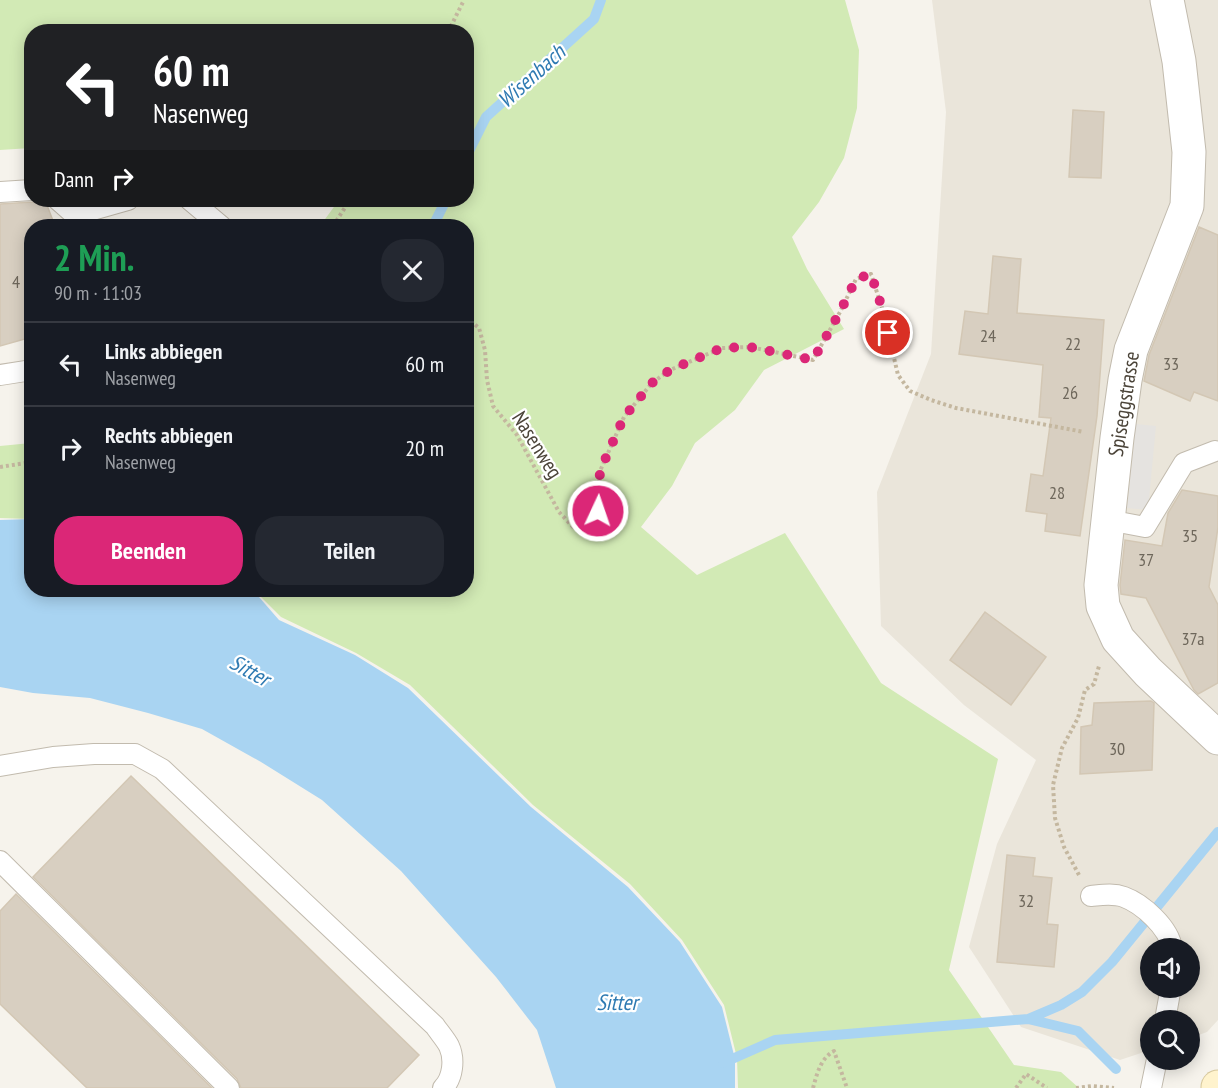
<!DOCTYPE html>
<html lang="de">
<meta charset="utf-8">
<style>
body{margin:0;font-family:"PT Sans Narrow",sans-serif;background:#242831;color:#f1f3f6;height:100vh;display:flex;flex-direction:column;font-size:22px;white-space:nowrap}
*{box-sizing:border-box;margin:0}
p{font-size:20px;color:#9ea1a6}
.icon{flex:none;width:33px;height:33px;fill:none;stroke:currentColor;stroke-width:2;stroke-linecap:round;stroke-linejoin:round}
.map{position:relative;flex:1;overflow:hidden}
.details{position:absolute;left:24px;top:219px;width:450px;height:378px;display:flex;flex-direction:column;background:#171b24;border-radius:24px;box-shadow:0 3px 15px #0003}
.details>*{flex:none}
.top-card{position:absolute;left:24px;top:24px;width:450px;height:183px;border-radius:24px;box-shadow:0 3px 15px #0003;background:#202124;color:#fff;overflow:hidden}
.buttons{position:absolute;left:1140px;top:938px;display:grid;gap:12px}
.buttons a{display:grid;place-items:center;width:60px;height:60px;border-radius:50%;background:#171b24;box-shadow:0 3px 15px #0003;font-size:30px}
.pin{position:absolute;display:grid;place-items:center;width:51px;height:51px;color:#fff;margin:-26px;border:3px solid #fff;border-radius:50%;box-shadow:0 2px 6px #0007}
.me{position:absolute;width:66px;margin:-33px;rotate:3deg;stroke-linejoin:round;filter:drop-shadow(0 0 4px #0008)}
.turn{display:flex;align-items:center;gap:21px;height:126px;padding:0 30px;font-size:27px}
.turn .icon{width:78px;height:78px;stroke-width:2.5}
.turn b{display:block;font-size:42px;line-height:51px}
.then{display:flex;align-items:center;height:57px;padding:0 30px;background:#0003;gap:12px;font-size:22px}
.round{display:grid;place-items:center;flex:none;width:63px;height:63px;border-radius:24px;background:#242831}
.overview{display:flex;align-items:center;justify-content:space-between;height:102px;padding:0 30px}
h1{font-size:36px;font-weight:800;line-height:45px;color:#1e9e55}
.primary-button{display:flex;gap:12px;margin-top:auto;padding:12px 30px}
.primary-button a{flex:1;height:69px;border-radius:24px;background:#db2777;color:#fff;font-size:24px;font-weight:800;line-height:69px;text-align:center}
.primary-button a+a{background:#242831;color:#f1f3f6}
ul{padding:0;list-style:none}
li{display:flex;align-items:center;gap:18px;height:84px;padding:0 30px;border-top:2px solid #363941}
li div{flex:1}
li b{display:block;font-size:22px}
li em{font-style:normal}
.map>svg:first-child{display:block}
.residential{fill:#eae5da;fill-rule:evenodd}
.green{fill:#d2eab5}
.parking{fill:#e5e3e0}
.water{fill:#a9d4f2}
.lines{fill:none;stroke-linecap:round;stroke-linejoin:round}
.stream{stroke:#a9d4f2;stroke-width:10}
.building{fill:#d8cfc1;stroke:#d3c7b4;stroke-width:1.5}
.lane-casing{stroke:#c2bbae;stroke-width:22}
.street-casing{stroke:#c2bbae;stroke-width:35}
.secondary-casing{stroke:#d6c79b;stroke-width:35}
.path{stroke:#c4b79f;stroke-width:4;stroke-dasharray:3 3;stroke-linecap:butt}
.lane{stroke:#fff;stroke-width:20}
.street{stroke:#fff;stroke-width:33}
.secondary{stroke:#fff3cd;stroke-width:33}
.route{stroke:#db2777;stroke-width:10;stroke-dasharray:0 18}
.labels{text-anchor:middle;stroke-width:4.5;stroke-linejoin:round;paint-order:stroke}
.number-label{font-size:18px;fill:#6e675b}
.street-label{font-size:21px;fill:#4b4439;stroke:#fff}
.water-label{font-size:22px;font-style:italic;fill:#2e7ab2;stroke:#fff}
</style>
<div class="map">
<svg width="1218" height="1088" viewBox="0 0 1218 1088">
<rect width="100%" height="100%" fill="#f6f3ec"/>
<path class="residential" d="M 932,0 L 1218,0 L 1218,1020 L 1207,1032 L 1190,1038 L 1190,1020 L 1150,1020 L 1150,1050 L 1120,1060 L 1021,1027 L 969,947 L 997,844 L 1036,760 L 964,705 L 881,626 L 877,492 L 931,354 L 946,112 ZM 1150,948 L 1190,948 L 1190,987 L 1150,987 Z"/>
<path class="green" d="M 0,0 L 845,0 L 859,50 L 857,108 L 844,158 L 819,202 L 792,237 L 807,269 L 844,329 L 764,370 L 735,410 L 695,443 L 672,486 L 641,527 L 697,575 L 785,533 L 881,683 L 998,759 L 949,970 L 1014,1065 L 1061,1072 L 1079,1088 L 738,1088 L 737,1058 L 724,1005 L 682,940 L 630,884 L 533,805 L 410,685 L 356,653 L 281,617 L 254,590 L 466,590 L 466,226 L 320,226 L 339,200 L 466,200 L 466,32 L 32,32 L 31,148 L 0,150 Z
M 31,443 L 31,519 L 0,518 L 0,446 Z"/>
<path class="parking" d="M 1136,424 L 1156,426 L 1148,510 L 1127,508 Z"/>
<path class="water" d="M 31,519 L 32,590 L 253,590 L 279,620 L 355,655 L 408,688 L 531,807 L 628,887 L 680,942 L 722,1007 L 735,1059 L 735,1088 L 556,1088 L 537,1030 L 496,977 L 401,871 L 322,800 L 261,762 L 202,729 L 148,713 L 90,698 L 33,693 L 0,687 L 0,520 Z"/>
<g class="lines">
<path class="stream" d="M 466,157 L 486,117 L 594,19 L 601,0
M 433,226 L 446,200
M 1028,1019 L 1078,1031 L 1116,1069
M 723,1063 L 775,1040 L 1028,1019 L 1061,1005 L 1082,992 L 1112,962 L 1218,832"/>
</g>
<path class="building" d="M 1073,110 L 1104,112 L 1101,178 L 1069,177 Z
M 39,200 L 45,200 L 55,226 L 32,226 L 32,337 L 0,346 L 0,204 L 33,202 Z
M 1199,227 L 1218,235 L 1218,401 L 1194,392 L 1190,401 L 1144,381 L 1149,355 Z
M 993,256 L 1021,259 L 1017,313 L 1104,320 L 1097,416 L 1080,536 L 1045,531 L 1047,514 L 1026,511 L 1031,474 L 1043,476 L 1051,418 L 1039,417 L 1043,365 L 959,354 L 965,311 L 988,314 Z
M 1182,490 L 1218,496 L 1218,527 L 1209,587 L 1218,605 L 1218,683 L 1198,694 L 1194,690 L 1146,598 L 1121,594 L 1120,585 L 1125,540 L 1162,546 L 1168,513 Z
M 985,612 L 1046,657 L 1011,705 L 950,660 Z
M 1151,701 L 1154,703 L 1152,770 L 1080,774 L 1081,727 L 1092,725 L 1094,703 Z
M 131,776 L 419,1055 L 387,1088 L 241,1088 L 237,1079 L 33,877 Z
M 1007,855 L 1035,858 L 1033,876 L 1052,878 L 1047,924 L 1058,925 L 1054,967 L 997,962 Z
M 16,894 L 212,1088 L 87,1088 L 0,1004 L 0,911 Z"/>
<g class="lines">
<defs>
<path id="lane" d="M 0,192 L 32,190
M 58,200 L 75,215 L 128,200
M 190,200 L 221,226
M 0,375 L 32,370
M 1108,520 L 1145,527 L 1184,463 L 1215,451
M 0,766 L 53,757 L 94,754 L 135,754 L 162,769 L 435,1026 C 439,1032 446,1040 449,1046 C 455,1059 453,1078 443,1088
M 0,861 L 229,1088
M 1091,896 C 1102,895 1113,893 1124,897 C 1143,904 1169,928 1172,948
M 1165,1020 L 1171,987
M 1151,1088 L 1157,1059"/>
<path id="street" d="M 1167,0 L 1179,61 L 1189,152 L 1187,206 L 1131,350 L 1125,380 L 1117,438 L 1101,585 L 1103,606 L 1118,639 L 1148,672 L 1218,738"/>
<path id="secondary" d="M 1218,1088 L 1218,1087"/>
</defs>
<use href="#lane" class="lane-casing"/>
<use href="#street" class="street-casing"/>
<use href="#secondary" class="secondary-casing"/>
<path class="path" d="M 448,32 L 464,0
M 333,226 L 350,200
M 466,317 L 479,328 L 485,350 L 487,380 L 493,406 L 517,435 L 559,512 L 573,527 L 586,535 L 596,530 L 600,471 L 624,417 L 652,383 L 670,370 L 722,348 L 750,347 L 813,360 L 840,312 L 856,279 L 871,274 L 883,311 L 898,375 L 910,391 L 931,400 L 956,408 L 1084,432
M 0,467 L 32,462
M 1079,875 L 1064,847 L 1055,818 L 1053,785 L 1062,748 L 1078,718 L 1085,690 L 1094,684 L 1099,666
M 813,1088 C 817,1074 820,1059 834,1051 L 847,1088
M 1016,1088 L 1026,1074 L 1047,1088
M 1076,1088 L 1092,1086 L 1114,1088"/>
<use href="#lane" class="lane"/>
<use href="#street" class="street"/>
<use href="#secondary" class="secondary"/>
</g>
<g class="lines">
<path class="route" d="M 598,511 L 600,471 L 624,417 L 652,383 L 670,370 L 722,348 L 750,347 L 813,360 L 840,312 L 856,279 L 871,274 L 883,311 L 888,333"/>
</g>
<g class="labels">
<g class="number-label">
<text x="16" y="288">4</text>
<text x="988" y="342">24</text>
<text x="1073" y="350">22</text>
<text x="1171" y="370">33</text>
<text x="1070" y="399">26</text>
<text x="1057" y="499">28</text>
<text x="1190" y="542">35</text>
<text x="1146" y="566">37</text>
<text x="1193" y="645">37a</text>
<text x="1117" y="755">30</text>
<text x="1026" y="907">32</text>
</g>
<g class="street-label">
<text transform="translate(1124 404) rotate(-81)" y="7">Spiseggstrasse</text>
<text transform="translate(537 445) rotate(58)" y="7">Nasenweg</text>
</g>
<g class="water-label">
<text transform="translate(531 76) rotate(-42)" y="8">Wisenbach</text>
<text transform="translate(250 670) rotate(29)" y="8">Sitter</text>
<text x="617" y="1010">Sitter</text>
</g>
</g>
</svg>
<div class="buttons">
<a><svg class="icon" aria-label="sound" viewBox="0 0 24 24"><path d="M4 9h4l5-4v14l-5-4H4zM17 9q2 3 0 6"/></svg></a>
<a><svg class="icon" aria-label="search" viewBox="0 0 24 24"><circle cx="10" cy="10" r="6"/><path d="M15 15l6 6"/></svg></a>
</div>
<div class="pin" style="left:888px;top:333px;background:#d93025"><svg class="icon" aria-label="arrive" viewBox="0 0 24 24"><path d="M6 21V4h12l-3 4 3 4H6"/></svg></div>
<svg class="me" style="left:598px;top:511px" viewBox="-20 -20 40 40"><circle r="17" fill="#db2777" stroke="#fff" stroke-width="3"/><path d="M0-11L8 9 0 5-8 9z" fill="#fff"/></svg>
<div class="top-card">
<div class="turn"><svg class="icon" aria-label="left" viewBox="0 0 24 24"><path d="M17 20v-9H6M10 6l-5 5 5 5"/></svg><div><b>60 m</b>Nasenweg</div></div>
<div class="then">Dann<svg class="icon" aria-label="right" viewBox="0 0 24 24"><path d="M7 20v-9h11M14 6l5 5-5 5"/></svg></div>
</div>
<section class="details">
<div class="overview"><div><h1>2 Min.</h1><p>90 m · 11:03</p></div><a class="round"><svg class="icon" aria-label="close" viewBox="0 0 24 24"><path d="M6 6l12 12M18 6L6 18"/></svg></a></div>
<ul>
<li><svg class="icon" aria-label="left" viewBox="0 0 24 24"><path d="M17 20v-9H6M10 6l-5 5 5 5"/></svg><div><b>Links abbiegen</b><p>Nasenweg</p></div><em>60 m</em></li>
<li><svg class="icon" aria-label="right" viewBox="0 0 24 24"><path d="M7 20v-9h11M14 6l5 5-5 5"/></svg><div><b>Rechts abbiegen</b><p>Nasenweg</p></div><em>20 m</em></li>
</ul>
<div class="primary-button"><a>Beenden</a><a>Teilen</a></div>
</section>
</div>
